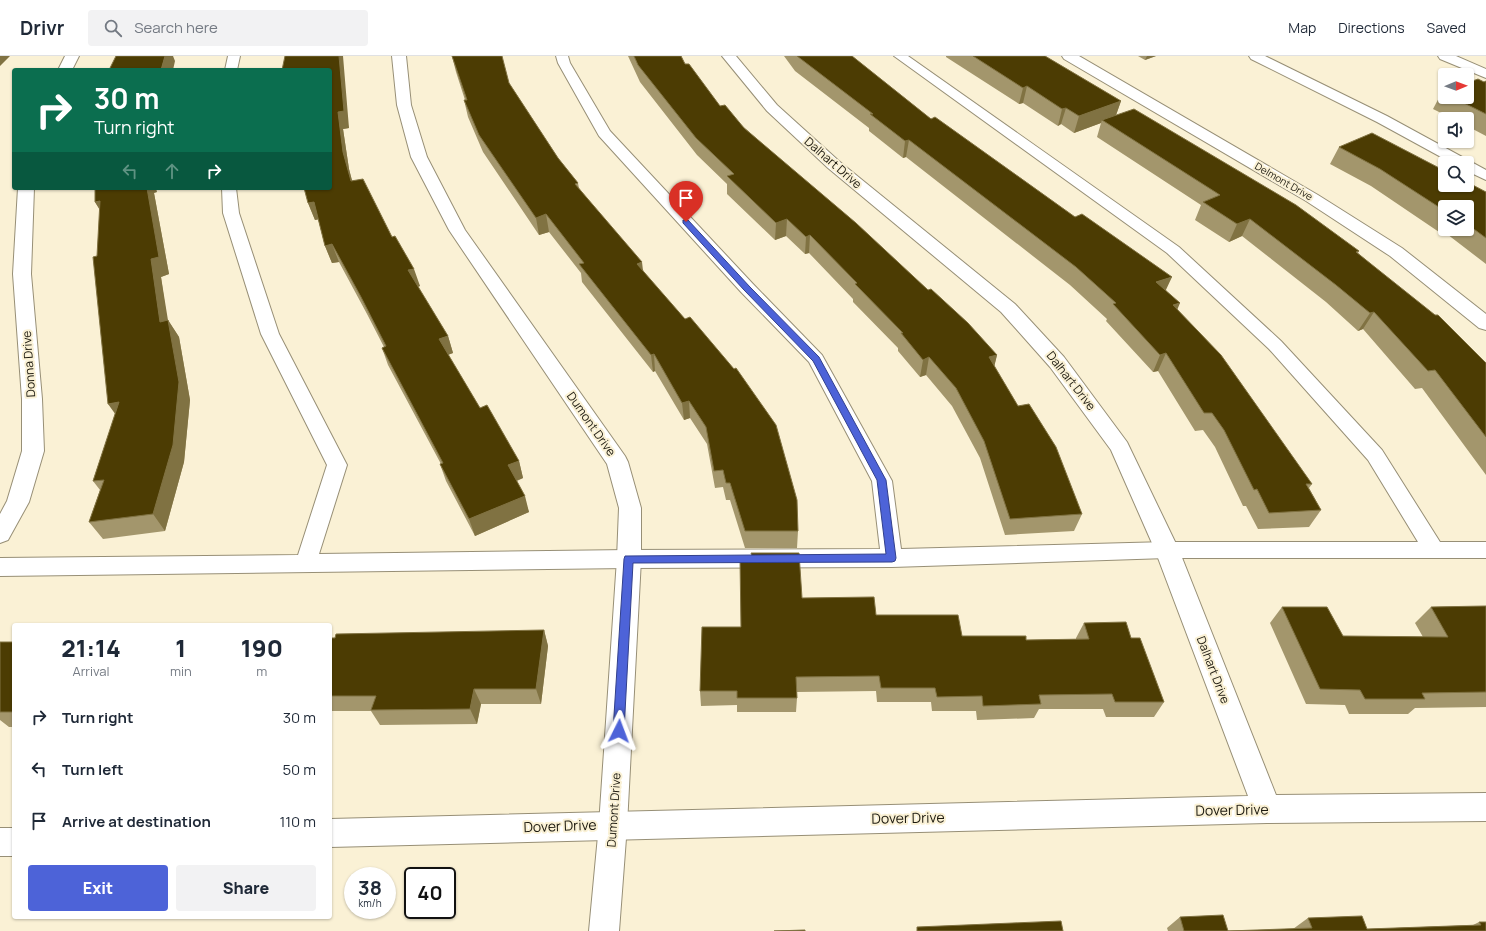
<!DOCTYPE html>
<style>
body{margin:0;font-family:Manrope,sans-serif;background:#f2f2f3;color:#1f2937;height:100vh;display:flex;flex-direction:column;font-size:15px;white-space:nowrap}
*{box-sizing:border-box;margin:0}
p{font-size:13px;color:#747a83}
.icon{flex:none;width:22px;height:22px;fill:none;stroke:currentColor;stroke-width:2;stroke-linecap:round;stroke-linejoin:round}
.map{position:relative;flex:1;overflow:hidden}
.sheet{position:absolute;left:12px;top:567px;width:320px;height:296px;display:flex;flex-direction:column;background:#fff;border-radius:4px;box-shadow:0 1px 3px #0004}
.sheet>*{flex:none}
.hud{position:absolute;left:12px;top:12px;width:320px;height:122px;border-radius:4px;box-shadow:0 1px 3px #0004;background:#0b6e4f;color:#fff;overflow:hidden}
.needle{width:26px;rotate:89deg}
.tools{position:absolute;left:1438px;top:12px;display:grid;gap:8px}
.tools a{display:grid;place-items:center;width:36px;height:36px;border-radius:4px;background:#fff;box-shadow:0 1px 3px #0004;font-size:20px}
.speed{position:absolute;left:344px;top:811px;display:flex;gap:8px;font-size:20px;font-weight:700;text-align:center}
.speed>*{display:grid;place-content:center;width:52px;height:52px;border-radius:50%;background:#fff;box-shadow:0 1px 3px #0004;line-height:1}
.speed small{font-size:10px;font-weight:400}
.speed .limit{border:2px solid #111;border-radius:6px;background:#fff;color:#111}
.pin{position:absolute;display:grid;place-items:center;width:34px;height:34px;color:#fff;margin:-41px -17px;border-radius:50% 50% 50% 0;rotate:-45deg;box-shadow:0 0 4px #0007}
.pin .icon{rotate:45deg}
.me{position:absolute;width:44px;margin:-22px;rotate:3deg;stroke-linejoin:round;filter:drop-shadow(0 0 3px #0008)}
.turn{display:flex;align-items:center;gap:14px;height:84px;padding:0 16px;font-size:18px}
.turn .icon{width:52px;height:52px;stroke-width:2.5}
.turn b{display:block;font-size:28px;line-height:34px}
.lanes{display:flex;align-items:center;height:38px;padding:0 16px;background:#0003;justify-content:center;gap:20px;direction:ltr}
.lanes .off{opacity:.35}
.eta{display:flex;justify-content:space-evenly;align-items:center;height:68px;text-align:center}
.eta b{font-size:24px;font-weight:800;line-height:28px}
.button{display:flex;gap:8px;margin-top:auto;padding:8px 16px}
.button a{flex:1;height:46px;border-radius:4px;background:#4d63d8;color:#fff;font-size:16px;font-weight:800;line-height:46px;text-align:center}
.button a+a{background:#f2f2f3;color:#1f2937}
ul{padding:0;list-style:none}
li{display:flex;align-items:center;gap:12px;height:52px;padding:0 16px}
li div{flex:1}
li b{display:block;font-size:15px}
li em{font-style:normal}
header{display:flex;align-items:center;gap:24px;box-sizing:border-box;height:56px;padding:0 20px;background:#fff;border-bottom:1px solid #e0e1e3}
header strong{font-size:19px}
nav{display:flex;gap:22px;margin-inline-start:auto;font-size:14px}
.search{width:280px;height:36px;background:#f2f2f3;display:flex;align-items:center;gap:10px;box-sizing:border-box;padding:0 14px;border-radius:4px;color:#747a83;font-size:15px}
.map>svg:first-child{display:block}
.lines{fill:none;stroke-linecap:round;stroke-linejoin:round}
.lane-casing{stroke:#978f76;stroke-width:2}
.street-casing{stroke:#978f76;stroke-width:2}
.secondary-casing{stroke:#978f76;stroke-width:2}
.lane{fill:#fff;fill-rule:evenodd}
.street{fill:#fff;fill-rule:evenodd}
.secondary{fill:#fff;fill-rule:evenodd}
.wall{fill:#a3966c;fill-rule:evenodd}
.shaded-wall{fill:#807242}
.building{fill:#4c3c03;stroke:#807242}
.route{fill:#4d63d8;stroke:#32408c}
.labels{text-anchor:middle;stroke-width:4;stroke-linejoin:round;paint-order:stroke}
.far-street-label{font-size:10px;fill:#1c190f;stroke:#faf1d5}
.street-label{font-size:12px;fill:#1c190f;stroke:#faf1d5}
.near-street-label{font-size:14px;fill:#1c190f;stroke:#faf1d5}
</style>
<header>
<strong>Drivr</strong>
<div class="search"><svg class="icon" aria-label="search" viewBox="0 0 24 24"><circle cx="10" cy="10" r="6"/><path d="M15 15l6 6"/></svg>Search here</div>
<nav><a>Map</a><a>Directions</a><a>Saved</a></nav>
</header>
<div class="map">
<svg width="1486" height="875" viewBox="0 0 1486 875">
<rect width="100%" height="100%" fill="#faf1d5"/>
<g class="lines">
<defs>
<path id="lane" d="M 228,0 L 240,0 L 237,14 L 225,14 Z
M 556,0 L 568,0 L 570,7 L 610,75 L 753,228 L 822,299 L 892,425 L 901,493 L 1167,486 L 1418,486 L 1368,404 L 1269,293 L 1167,197 L 894,0 L 908,0 L 1179,191 L 1281,285 L 1382,394 L 1440,486 L 1486,486 L 1486,502 L 1167,502 L 892,511 L 629,512 L 0,520 L 0,502 L 298,499 L 327,409 L 261,278 L 223,157 L 222,132 L 236,132 L 239,157 L 279,278 L 347,409 L 319,498 L 629,494 L 880,493 L 872,425 L 809,306 L 741,236 L 599,80 L 558,7 Z
M 1249,0 L 1265,0 L 1387,60 L 1486,114 L 1486,124 L 1467,115 L 1467,107 L 1452,107 L 1377,66 L 1251,3 Z"/>
<path id="street" d="M 65,0 L 79,0 L 72,14 L 58,14 Z
M 722,0 L 736,0 L 777,49 L 840,106 L 1015,248 L 1064,301 L 1127,386 L 1179,494 L 1276,739 L 1486,737 L 1486,765 L 1267,767 L 330,791 L 330,763 L 1248,740 L 1155,494 L 1111,394 L 1050,311 L 1001,256 L 828,112 L 767,55 Z
M 1062,0 L 1079,0 L 1318,139 L 1402,192 L 1486,258 L 1486,274 L 1479,272 L 1390,200 L 1306,145 L 1064,3 Z
M 1438,0 L 1456,0 L 1486,13 L 1486,22 L 1440,3 Z
M 18,132 L 34,132 L 31,218 L 42,343 L 44,395 L 29,446 L 8,484 L 0,487 L 0,458 L 7,445 L 22,395 L 22,343 L 13,218 Z
M 0,772 L 14,772 L 14,800 L 0,800 Z"/>
<path id="secondary" d="M 392,0 L 406,0 L 411,49 L 427,101 L 465,174 L 625,400 L 628,406 L 641,452 L 641,503 L 627,769 L 619,875 L 589,875 L 599,769 L 617,503 L 619,452 L 607,408 L 449,174 L 411,101 L 397,49 Z"/>
</defs>
<use href="#lane" class="lane-casing"/>
<use href="#street" class="street-casing"/>
<use href="#secondary" class="secondary-casing"/>
<use href="#lane" class="lane"/>
<use href="#street" class="street"/>
<use href="#secondary" class="secondary"/>
</g>
<path class="wall" d="M 452,0 L 509,27 L 558,102 L 578,127 L 579,132 L 643,214 L 798,475 L 797,492 L 745,492 L 730,444 L 726,444 L 723,431 L 715,432 L 707,388 L 690,362 L 684,364 L 655,315 L 653,316 L 582,226 L 581,217 L 549,176 L 539,179 L 483,96 L 468,61 L 464,44 L 465,44 L 456,16 Z
M 628,0 L 681,0 L 685,8 L 720,50 L 928,234 L 997,299 L 994,310 L 1082,458 L 1074,475 L 1005,479 L 980,402 L 952,350 L 926,319 L 920,321 L 898,295 L 898,292 L 853,246 L 853,243 L 809,197 L 805,198 L 786,180 L 775,184 L 727,138 L 727,128 L 697,99 L 640,26 Z
M 784,0 L 852,0 L 931,63 L 1166,234 L 1177,254 L 1312,428 L 1309,432 L 1321,454 L 1309,471 L 1258,473 L 1246,450 L 1243,450 L 1215,391 L 1203,374 L 1195,375 L 1158,315 L 1153,316 L 1106,265 L 1107,263 L 1070,229 L 906,101 L 903,102 L 869,75 L 869,72 L 795,15 Z
M 946,0 L 1045,0 L 1121,45 L 1116,59 L 1359,195 L 1358,197 L 1486,307 L 1486,419 L 1422,332 L 1415,333 L 1363,273 L 1358,275 L 1326,246 L 1242,180 L 1229,186 L 1195,164 L 1201,149 L 1097,81 L 1101,67 L 1074,77 L 1061,68 L 1058,70 L 1023,47 L 1019,48 L 946,1 Z
M 1138,0 L 1156,0 L 1145,4 Z
M 330,14 L 349,72 L 343,73 L 349,113 L 352,125 L 392,181 L 420,230 L 418,231 L 448,280 L 453,297 L 448,299 L 480,352 L 519,405 L 523,422 L 517,425 L 529,456 L 475,480 L 446,425 L 440,408 L 441,408 L 388,309 L 382,292 L 384,291 L 367,258 L 339,206 L 332,207 L 325,190 L 318,163 L 315,164 L 308,147 Z
M 1486,25 L 1486,80 L 1467,70 L 1467,63 L 1453,63 L 1433,53 L 1442,36 L 1445,35 L 1445,41 L 1467,41 Z
M 1339,91 L 1486,136 L 1486,208 L 1443,175 L 1439,176 L 1371,130 L 1330,108 ZM 1445,151 L 1467,151 L 1467,173 L 1445,173 Z
M 157,136 L 154,137 L 169,218 L 161,221 L 167,264 L 168,264 L 179,281 L 190,344 L 184,406 L 165,475 L 103,483 L 89,466 L 100,434 L 93,425 L 115,358 L 97,200 L 100,154 L 95,146 Z
M 751,497 L 802,542 L 876,559 L 962,580 L 1026,584 L 1076,583 L 1076,582 L 1084,567 L 1131,582 L 1164,646 L 1154,661 L 1106,661 L 1103,653 L 1039,653 L 1034,662 L 977,664 L 976,655 L 932,655 L 931,646 L 877,646 L 876,635 L 797,636 L 797,642 L 796,656 L 737,656 L 737,649 L 701,650 L 700,635 L 741,571 L 751,503 Z
M 1486,550 L 1486,651 L 1415,652 L 1408,658 L 1349,658 L 1345,649 L 1306,648 L 1270,567 L 1282,551 L 1343,580 L 1423,581 L 1415,567 L 1431,551 Z
M 544,574 L 548,590 L 541,648 L 481,648 L 477,668 L 380,669 L 371,655 L 330,655 L 330,582 Z
M 0,586 L 14,586 L 14,671 L 9,671 L 0,664 Z
M 1180,861 L 1228,875 L 1293,873 L 1308,862 L 1367,873 L 1473,869 L 1479,866 L 1486,875 L 1168,875 L 1167,872 Z"/>
<path class="shaded-wall" d="M 0,0 L 10,0 L 0,10 Z
M 165,0 L 173,0 L 175,5 L 173,14 L 161,14 Z
M 339,0 L 343,0 L 349,72 L 343,73 L 349,113 L 357,143 L 351,125 L 343,96 L 338,56 Z
M 1147,0 L 1156,0 L 1145,4 Z
M 1027,30 L 1023,47 L 1019,48 L 1023,32 Z
M 1121,45 L 1115,62 L 1102,64 L 1101,67 L 1074,77 L 1079,60 Z
M 1066,52 L 1061,68 L 1058,70 L 1062,53 Z
M 909,84 L 906,101 L 903,102 L 905,85 Z
M 147,132 L 156,132 L 157,136 L 154,137 L 169,218 L 161,221 L 171,283 L 160,266 L 151,203 Z
M 100,145 L 106,164 L 95,146 Z
M 314,146 L 321,163 L 315,164 L 308,147 Z
M 546,158 L 549,176 L 539,179 L 536,162 Z
M 787,163 L 786,180 L 775,184 L 776,167 Z
M 1250,163 L 1242,180 L 1229,186 L 1237,168 Z
M 1445,167 L 1445,172 L 1443,175 L 1439,176 Z
M 810,179 L 809,197 L 805,198 L 806,181 Z
M 332,188 L 339,206 L 332,207 L 325,190 Z
M 642,206 L 644,223 L 637,208 Z
M 414,213 L 420,230 L 414,232 L 408,214 Z
M 1172,221 L 1164,238 L 1156,226 Z
M 1180,247 L 1173,264 L 1173,249 Z
M 1374,256 L 1363,273 L 1358,275 L 1370,257 Z
M 168,264 L 179,281 L 190,344 L 184,406 L 165,475 L 153,458 Z
M 448,280 L 453,297 L 444,300 L 439,283 Z
M 1166,297 L 1158,315 L 1153,316 L 1160,299 Z
M 654,298 L 655,315 L 653,316 L 651,299 Z
M 997,299 L 993,316 L 989,301 Z
M 929,301 L 926,319 L 920,321 L 923,304 Z
M 689,345 L 690,362 L 684,364 L 682,347 Z
M 119,346 L 121,366 L 108,348 Z
M 519,405 L 523,422 L 513,426 L 508,409 Z
M 525,440 L 529,456 L 475,480 L 469,463 Z
M 544,574 L 548,590 L 541,648 L 536,633 Z
M 474,633 L 481,648 L 477,668 L 470,653 Z"/>
<path class="building" d="M 116,0 L 165,0 L 161,14 L 109,14 Z
M 285,0 L 339,0 L 344,55 L 338,56 L 343,96 L 351,125 L 363,123 L 392,181 L 395,180 L 414,213 L 408,214 L 448,280 L 439,283 L 480,352 L 487,349 L 519,405 L 508,409 L 525,440 L 469,463 L 440,408 L 443,407 L 382,292 L 386,290 L 361,241 L 332,188 L 325,190 L 314,146 L 308,147 L 304,132 L 330,132 L 330,14 L 282,14 Z
M 452,0 L 502,0 L 509,27 L 558,102 L 578,127 L 575,128 L 642,206 L 637,208 L 685,263 L 690,261 L 734,313 L 736,312 L 776,369 L 797,444 L 798,475 L 745,475 L 730,427 L 726,427 L 723,414 L 714,415 L 706,371 L 689,345 L 682,347 L 654,298 L 651,299 L 579,208 L 584,207 L 546,158 L 536,162 L 479,79 L 464,44 L 467,44 Z
M 634,0 L 681,0 L 685,8 L 689,8 L 720,50 L 725,49 L 744,72 L 856,167 L 928,234 L 931,233 L 968,267 L 997,299 L 989,301 L 1018,350 L 1029,348 L 1056,391 L 1082,458 L 1010,463 L 984,385 L 956,332 L 929,301 L 923,304 L 901,277 L 903,277 L 855,228 L 857,227 L 810,179 L 806,181 L 787,163 L 776,167 L 727,120 L 734,118 L 696,82 L 638,9 Z
M 797,0 L 852,0 L 931,63 L 935,61 L 1075,161 L 1082,158 L 1172,221 L 1156,226 L 1180,247 L 1173,249 L 1221,299 L 1312,428 L 1306,428 L 1321,454 L 1269,457 L 1257,433 L 1254,434 L 1224,374 L 1212,357 L 1204,357 L 1166,297 L 1160,299 L 1113,248 L 1116,247 L 1076,211 L 909,84 L 905,85 L 870,58 L 873,58 Z
M 973,0 L 1045,0 L 1121,45 L 1079,60 L 1066,52 L 1062,53 L 1027,30 L 1023,32 Z
M 1478,23 L 1484,26 L 1486,25 L 1486,58 L 1452,41 L 1467,41 L 1467,27 Z
M 1134,53 L 1296,149 L 1359,195 L 1356,196 L 1435,259 L 1438,259 L 1486,307 L 1486,381 L 1435,314 L 1428,315 L 1374,256 L 1370,257 L 1336,229 L 1250,163 L 1237,168 L 1203,146 L 1220,139 L 1102,64 Z
M 1372,77 L 1445,115 L 1445,129 L 1467,129 L 1467,126 L 1486,136 L 1486,182 L 1467,168 L 1467,151 L 1445,151 L 1445,155 L 1380,113 L 1339,91 Z
M 95,132 L 147,132 L 159,201 L 151,203 L 160,266 L 168,264 L 179,326 L 173,389 L 153,458 L 89,466 L 104,424 L 93,425 L 119,346 L 108,348 L 93,201 L 97,200 L 100,145 L 95,146 Z
M 751,497 L 799,497 L 802,542 L 874,541 L 876,559 L 958,559 L 962,580 L 1026,580 L 1026,584 L 1089,583 L 1084,567 L 1126,566 L 1131,582 L 1140,582 L 1164,646 L 1115,646 L 1112,638 L 1039,639 L 1041,648 L 983,650 L 982,640 L 937,641 L 935,632 L 881,632 L 879,620 L 796,621 L 797,642 L 737,642 L 737,635 L 700,635 L 702,571 L 741,571 L 740,503 L 753,503 Z
M 1486,550 L 1486,636 L 1422,637 L 1425,643 L 1365,643 L 1360,634 L 1320,633 L 1282,551 L 1327,551 L 1343,580 L 1448,581 L 1431,551 Z
M 544,574 L 536,633 L 474,633 L 470,653 L 371,654 L 376,640 L 330,640 L 330,582 L 335,582 L 336,578 Z
M 0,586 L 14,586 L 14,656 L 0,656 Z
M 1223,859 L 1228,875 L 1312,872 L 1308,862 L 1362,860 L 1367,873 L 1481,869 L 1479,866 L 1486,866 L 1486,875 L 1184,875 L 1180,861 Z
M 1061,865 L 1063,875 L 917,875 L 917,871 Z
M 805,874 L 805,875 L 774,875 Z"/>
<path class="route" d="M 683,164 L 688,164 L 750,231 L 819,301 L 886,424 L 896,502 L 895,505 L 892,506 L 633,507 L 624,675 L 623,679 L 619,680 L 615,679 L 613,675 L 624,503 L 625,500 L 886,498 L 877,424 L 813,305 L 744,234 L 683,167 Z"/>
<g class="labels">
<g class="far-street-label">
<text transform="translate(1284 125) rotate(30)" y="4">Delmont Drive</text>
</g>
<g class="street-label">
<text transform="translate(833 107) rotate(41)" y="4">Dalhart Drive</text>
<text transform="translate(29 308) rotate(-94)" y="4">Donna Drive</text>
<text transform="translate(1071 325) rotate(52)" y="4">Dalhart Drive</text>
<text transform="translate(591 368) rotate(55)" y="4">Dumont Drive</text>
<text transform="translate(1213 614) rotate(69)" y="4">Dalhart Drive</text>
<text transform="translate(614 754) rotate(-86)" y="4">Dumont Drive</text>
</g>
<g class="near-street-label">
<text transform="translate(1232 754) rotate(-1)" y="5">Dover Drive</text>
<text transform="translate(908 762) rotate(-1)" y="5">Dover Drive</text>
<text transform="translate(560 770) rotate(-2)" y="5">Dover Drive</text>
</g>
</g>
</svg>
<div class="tools">
<a><svg class="needle" viewBox="-14 -14 28 28"><path d="M0-13l5 13h-10z" fill="#e53935"/><path d="M0 13l5-13h-10z" fill="#747a83"/></svg></a>
<a><svg class="icon" aria-label="sound" viewBox="0 0 24 24"><path d="M4 9h4l5-4v14l-5-4H4zM17 9q2 3 0 6"/></svg></a>
<a><svg class="icon" aria-label="search" viewBox="0 0 24 24"><circle cx="10" cy="10" r="6"/><path d="M15 15l6 6"/></svg></a>
<a><svg class="icon" aria-label="layers" viewBox="0 0 24 24"><path d="M12 4l9 5-9 5-9-5zM3 14l9 5 9-5"/></svg></a>
</div>
<div class="speed"><div>38<small>km/h</small></div><div class="limit">40</div></div>
<div class="pin" style="left:686px;top:166px;background:#d93025"><svg class="icon" aria-label="arrive" viewBox="0 0 24 24"><path d="M6 21V4h12l-3 4 3 4H6"/></svg></div>
<svg class="me" style="left:619px;top:675px" viewBox="-20 -20 40 40"><path d="M0-17L14 15 0 8-14 15z" fill="#4d63d8" stroke="#fff" stroke-width="4"/></svg>
<div class="hud">
<div class="turn"><svg class="icon" aria-label="right" viewBox="0 0 24 24"><path d="M7 20v-9h11M14 6l5 5-5 5"/></svg><div><b>30 m</b>Turn right</div></div>
<div class="lanes"><svg class="icon off" aria-label="left" viewBox="0 0 24 24"><path d="M17 20v-9H6M10 6l-5 5 5 5"/></svg><svg class="icon off" aria-label="ahead" viewBox="0 0 24 24"><path d="M12 20V5M6 11l6-6 6 6"/></svg><svg class="icon" aria-label="right" viewBox="0 0 24 24"><path d="M7 20v-9h11M14 6l5 5-5 5"/></svg></div>
</div>
<section class="sheet">
<div class="eta">
<div><b>21:14</b><p>Arrival</p></div>
<div><b>1</b><p>min</p></div>
<div><b>190</b><p>m</p></div>
</div>
<ul>
<li><svg class="icon" aria-label="right" viewBox="0 0 24 24"><path d="M7 20v-9h11M14 6l5 5-5 5"/></svg><div><b>Turn right</b></div><em>30 m</em></li>
<li><svg class="icon" aria-label="left" viewBox="0 0 24 24"><path d="M17 20v-9H6M10 6l-5 5 5 5"/></svg><div><b>Turn left</b></div><em>50 m</em></li>
<li><svg class="icon" aria-label="arrive" viewBox="0 0 24 24"><path d="M6 21V4h12l-3 4 3 4H6"/></svg><div><b>Arrive at destination</b></div><em>110 m</em></li>
</ul>
<div class="button"><a>Exit</a><a>Share</a></div>
</section>
</div>
